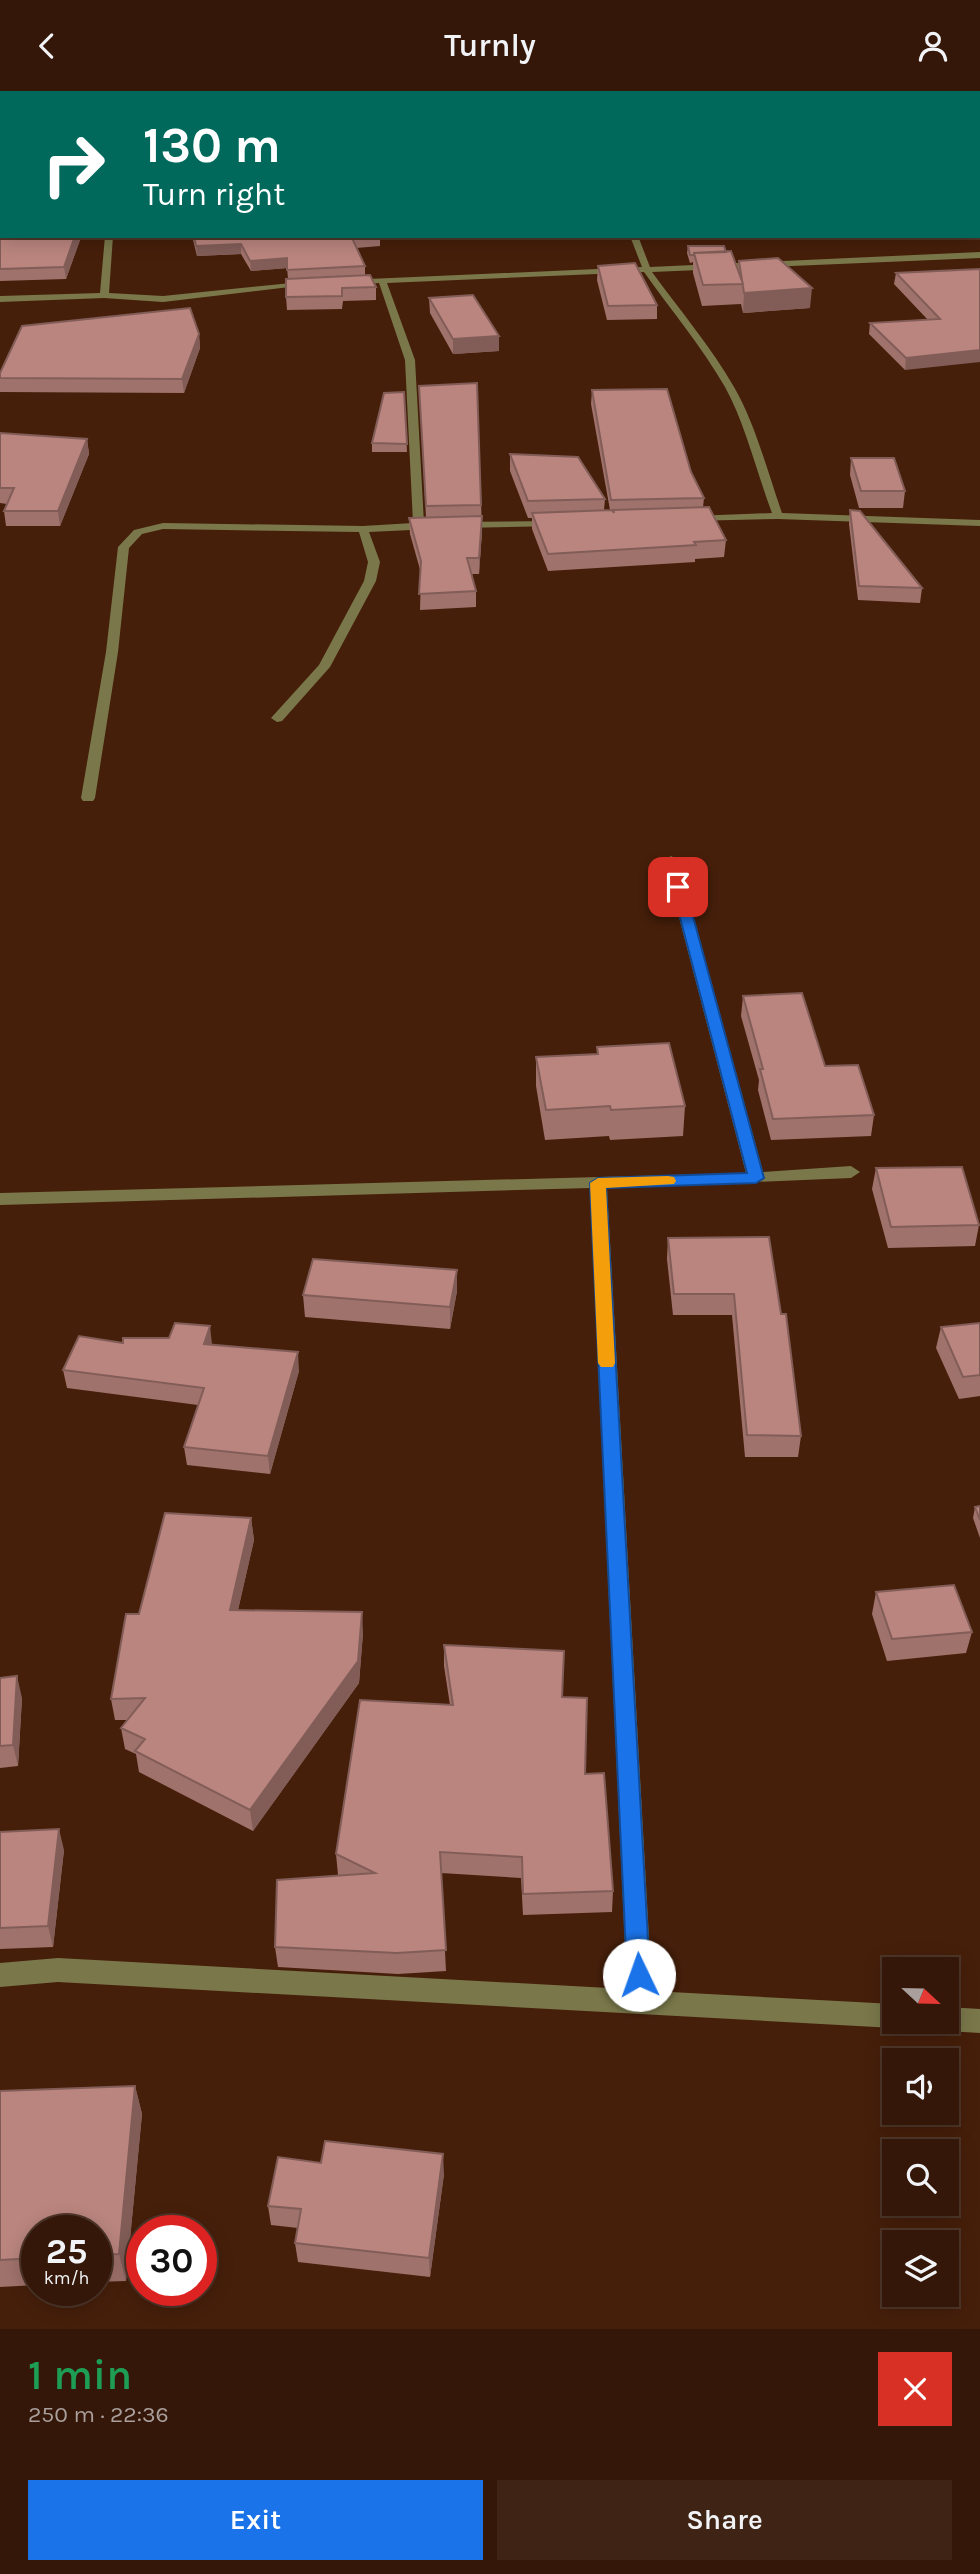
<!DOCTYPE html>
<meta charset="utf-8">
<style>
body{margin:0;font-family:Karla,sans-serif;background:#3f2416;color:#f1f3f6;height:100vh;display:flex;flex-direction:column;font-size:26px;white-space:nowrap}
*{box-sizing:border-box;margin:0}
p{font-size:23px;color:#a99f9c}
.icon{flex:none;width:38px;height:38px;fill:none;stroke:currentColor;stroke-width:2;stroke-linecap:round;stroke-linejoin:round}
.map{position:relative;height:2238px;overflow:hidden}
.drawer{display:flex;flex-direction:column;background:#341708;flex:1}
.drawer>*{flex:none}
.top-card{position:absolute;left:0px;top:0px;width:980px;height:147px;box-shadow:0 4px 18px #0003,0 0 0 2px #4e3629;background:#00695c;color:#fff;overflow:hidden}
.needle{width:46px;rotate:112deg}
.controls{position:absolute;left:882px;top:1866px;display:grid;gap:14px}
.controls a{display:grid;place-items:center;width:77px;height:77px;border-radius:0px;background:#341708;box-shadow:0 4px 18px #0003,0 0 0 2px #4e3629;font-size:35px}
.speed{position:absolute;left:21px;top:2124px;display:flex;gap:14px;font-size:35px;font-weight:700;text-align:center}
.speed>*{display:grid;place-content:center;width:91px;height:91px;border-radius:50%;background:#341708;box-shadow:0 4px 18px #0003,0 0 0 2px #4e3629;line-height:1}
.speed small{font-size:18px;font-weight:400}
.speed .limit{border:10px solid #d22;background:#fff;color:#111}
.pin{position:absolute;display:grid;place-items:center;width:60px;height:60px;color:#fff;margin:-30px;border-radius:14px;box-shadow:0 4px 10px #0006}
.me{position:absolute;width:77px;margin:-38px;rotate:357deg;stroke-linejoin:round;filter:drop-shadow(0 0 5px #0008)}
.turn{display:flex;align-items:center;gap:24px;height:147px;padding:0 28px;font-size:32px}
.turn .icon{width:91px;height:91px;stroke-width:2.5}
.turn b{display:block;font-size:49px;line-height:60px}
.round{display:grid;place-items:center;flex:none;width:74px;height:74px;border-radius:0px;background:#3f2416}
.summary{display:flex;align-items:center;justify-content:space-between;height:119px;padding:0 28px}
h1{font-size:42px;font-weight:600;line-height:52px;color:#1e9e55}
.cta{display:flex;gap:14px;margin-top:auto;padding:14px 28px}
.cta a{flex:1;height:80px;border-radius:0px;background:#1a73e8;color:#fff;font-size:28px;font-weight:600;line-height:80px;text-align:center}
.cta a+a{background:#3f2416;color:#f1f3f6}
header{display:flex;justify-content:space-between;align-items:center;height:91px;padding:0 28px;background:#341708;font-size:32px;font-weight:600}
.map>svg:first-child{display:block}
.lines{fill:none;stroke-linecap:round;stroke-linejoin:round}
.minor{fill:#7a784a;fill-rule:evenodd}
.wall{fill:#a0726c}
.shaded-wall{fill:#825d58}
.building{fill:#ba857e;stroke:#825d58;stroke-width:2}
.route{fill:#1a73e8;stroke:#114b97;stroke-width:2}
.slow{fill:#f59e0b}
</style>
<header><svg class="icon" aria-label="back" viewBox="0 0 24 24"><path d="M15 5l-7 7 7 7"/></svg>Turnly<svg class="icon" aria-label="person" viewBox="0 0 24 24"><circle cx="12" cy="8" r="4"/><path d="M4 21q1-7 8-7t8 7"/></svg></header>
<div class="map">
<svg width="980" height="2238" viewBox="0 0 980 2238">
<rect width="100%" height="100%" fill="#461f0a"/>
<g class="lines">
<path class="minor" d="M 100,0 L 106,0 L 106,2 L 100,2 Z
M 319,0 L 325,0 L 326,2 L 319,2 Z
M 546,0 L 552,0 L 553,2 L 546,2 Z
M 105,145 L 113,145 L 109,202 L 163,205 L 311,190 L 315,193 L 163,211 L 104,207 L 0,211 L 0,205 L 100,202 Z
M 630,145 L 638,145 L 650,176 L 980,161 L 980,167 L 652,181 C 679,218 711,256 734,296 C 755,332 768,382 782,422 L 980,429 L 980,435 L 778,428 L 689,430 L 688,428 L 693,425 L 772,422 C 757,382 745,332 725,296 C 702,256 671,219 644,181 L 387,192 L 415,269 L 424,432 L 436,435 L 431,438 L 369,441 L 380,471 L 376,490 L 330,576 L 282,630 L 277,631 L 271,627 L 319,574 L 364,490 L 368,471 L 359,441 L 163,438 L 142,443 L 129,457 L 118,561 L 95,707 L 93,710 L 83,710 L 81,707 L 106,561 L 118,456 L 134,439 L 163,432 L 363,435 L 413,432 L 405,269 L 379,192 L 349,194 L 346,189 L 642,176 Z
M 553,430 L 557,431 L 557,435 L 459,437 L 454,434 L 459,431 Z
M 671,765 L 678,769 L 763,1081 L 851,1075 L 860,1081 L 851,1087 L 607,1097 L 652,1900 L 894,1913 L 894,1930 L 904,1930 L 903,1933 L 894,1937 L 58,1891 L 0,1896 L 0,1872 L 58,1867 L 627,1898 L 590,1097 L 0,1114 L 0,1102 L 746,1082 L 664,769 Z
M 947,1916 L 980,1918 L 980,1942 L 947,1940 L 938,1936 L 935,1930 L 947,1930 Z"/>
</g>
<path class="wall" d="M 0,0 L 2,2 L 2,145 L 80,145 L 80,149 L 66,188 L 0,190 Z
M 978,37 L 980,37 L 980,121 L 978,120 Z
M 192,145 L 380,145 L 380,155 L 356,157 L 365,175 L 365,184 L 376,196 L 376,209 L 343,210 L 342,218 L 287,219 L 286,206 L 288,187 L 287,177 L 251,180 L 241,163 L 197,165 Z
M 688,155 L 726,161 L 738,180 L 739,170 L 810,217 L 743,222 L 741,213 L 702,215 L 693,182 L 693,171 L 690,172 L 687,162 Z
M 598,175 L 657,214 L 657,228 L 607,229 L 597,189 Z
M 980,178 L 905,279 L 869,243 L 870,232 L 928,229 L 894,193 L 896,182 Z
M 429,207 L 499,245 L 499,260 L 453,263 L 430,222 Z
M 199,243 L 200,257 L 184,302 L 0,301 L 0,282 Z
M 477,292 L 482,440 L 479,483 L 472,483 L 476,500 L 476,516 L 420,519 L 421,482 L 410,443 L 409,428 L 426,427 L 420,308 Z
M 592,299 L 691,381 L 704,407 L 703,416 L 726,449 L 724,466 L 695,468 L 695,471 L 548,480 L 532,438 L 532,427 L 528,427 L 510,380 L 510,363 L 605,408 L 604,419 L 610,419 L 591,313 Z
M 404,301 L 407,361 L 372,361 L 372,352 Z
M 0,342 L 87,348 L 89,363 L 60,435 L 6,435 L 4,420 L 7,413 L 0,412 Z
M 851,367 L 905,400 L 903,417 L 859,417 L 850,384 Z
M 850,419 L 922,497 L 920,512 L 858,509 L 849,433 Z
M 743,905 L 825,975 L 874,1024 L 871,1045 L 771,1049 L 758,999 L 759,989 L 741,925 Z
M 597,956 L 685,1015 L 683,1045 L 610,1049 L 609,1045 L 545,1049 L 536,995 L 536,966 L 597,963 Z
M 876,1077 L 979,1134 L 975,1155 L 888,1157 L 872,1098 Z
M 668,1147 L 781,1223 L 801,1345 L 798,1366 L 745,1366 L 732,1224 L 673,1224 L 667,1168 Z
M 457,1179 L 457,1200 L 450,1238 L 305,1226 L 303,1204 Z
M 980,1232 L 980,1305 L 959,1308 L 936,1257 L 941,1236 Z
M 123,1252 L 212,1254 L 299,1280 L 270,1383 L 187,1374 L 184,1356 L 198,1314 L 67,1297 L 63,1279 Z
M 980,1415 L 980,1447 L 973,1427 L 975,1416 Z
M 251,1427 L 254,1449 L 238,1519 L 363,1542 L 359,1592 L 253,1740 L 139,1681 L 136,1663 L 125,1658 L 121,1637 L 128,1629 L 115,1629 L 111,1608 L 139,1523 Z
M 876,1501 L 972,1541 L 966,1562 L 887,1570 L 872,1523 Z
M 444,1554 L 562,1606 L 585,1683 L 613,1800 L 612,1821 L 523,1824 L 521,1787 L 441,1782 L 446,1880 L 398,1883 L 278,1876 L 275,1856 L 340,1784 L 338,1784 L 336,1763 L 450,1614 L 444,1575 Z
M 0,1587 L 22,1607 L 18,1675 L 0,1677 Z
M 0,1741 L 64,1759 L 53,1856 L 0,1858 Z
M 135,1995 L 142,2023 L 126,2190 L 96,2191 L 96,2140 L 37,2140 L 37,2194 L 0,2196 L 0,2000 Z
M 321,2072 L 444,2083 L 430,2186 L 298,2171 L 295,2152 L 298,2137 L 271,2134 L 268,2115 Z"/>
<path class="shaded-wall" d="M 75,145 L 80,145 L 80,149 L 66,188 L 64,176 Z
M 241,153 L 241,163 L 197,165 L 196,155 Z
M 287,167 L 288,177 L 251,180 L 250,170 Z
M 812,197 L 810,217 L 743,222 L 744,202 Z
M 199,243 L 200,257 L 184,302 L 182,288 Z
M 499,245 L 499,260 L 453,263 L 453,248 Z
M 980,259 L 980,271 L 905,279 L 906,267 Z
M 87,348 L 89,363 L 60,435 L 58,420 Z
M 482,425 L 482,440 L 479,483 L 479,467 Z
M 457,1179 L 457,1200 L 450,1238 L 450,1216 Z
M 210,1235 L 212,1253 L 204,1253 Z
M 298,1261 L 299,1280 L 270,1383 L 268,1365 Z
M 251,1427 L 254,1449 L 233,1541 L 230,1519 Z
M 362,1521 L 363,1542 L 359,1592 L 253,1740 L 250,1719 Z
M 17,1585 L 22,1607 L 18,1675 L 13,1654 Z
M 59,1738 L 64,1759 L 53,1856 L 48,1835 Z
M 135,1995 L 142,2023 L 126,2190 L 119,2163 Z
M 443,2063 L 444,2083 L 430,2186 L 429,2167 Z"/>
<path class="building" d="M 0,0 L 32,0 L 32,2 L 2,2 L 2,28 L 0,28 Z
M 129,0 L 268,0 L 268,2 L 130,2 Z
M 327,0 L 356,0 L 356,2 L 329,2 Z
M 357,0 L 451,0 L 451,2 L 359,2 Z
M 565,0 L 675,0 L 676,2 L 566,2 Z
M 0,35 L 2,35 L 2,145 L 75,145 L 64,176 L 0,178 Z
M 978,37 L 980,37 L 980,53 L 978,53 Z
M 978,61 L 980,61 L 980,109 L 978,109 Z
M 194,145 L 380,145 L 352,147 L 365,175 L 287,179 L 287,167 L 250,170 L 241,153 L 196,155 Z
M 688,155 L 724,155 L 726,161 L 694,162 L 694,164 L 690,164 Z
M 731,160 L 743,193 L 703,194 L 694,162 Z
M 778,167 L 812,197 L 744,202 L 739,170 Z
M 635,172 L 657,214 L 608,215 L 598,175 Z
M 980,178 L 980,259 L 906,267 L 870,232 L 940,228 L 896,182 Z
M 370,184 L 376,196 L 342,197 L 342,205 L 286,206 L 286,188 Z
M 473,204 L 499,245 L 453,248 L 429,207 Z
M 190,217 L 199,243 L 182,288 L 0,287 L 0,282 L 22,235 Z
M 477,292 L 481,414 L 426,415 L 419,295 Z
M 667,298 L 691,381 L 704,407 L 611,409 L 592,299 Z
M 404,301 L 407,353 L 372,352 L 384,302 Z
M 0,342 L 87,348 L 58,420 L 4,420 L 14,397 L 0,397 Z
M 510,363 L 578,366 L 605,408 L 528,410 Z
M 851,367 L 894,367 L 905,400 L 861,400 Z
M 709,416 L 726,449 L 694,451 L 696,454 L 548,463 L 532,422 L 612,419 L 614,422 L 613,419 Z
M 850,419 L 860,420 L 922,497 L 859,495 Z
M 482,425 L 479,467 L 467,467 L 476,500 L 419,503 L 421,470 L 409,427 Z
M 802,902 L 825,975 L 858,974 L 874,1024 L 773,1028 L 760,978 L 763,978 L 743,905 Z
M 669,952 L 685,1015 L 611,1019 L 610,1015 L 546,1019 L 536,966 L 598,963 L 597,956 Z
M 962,1076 L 979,1134 L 891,1136 L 876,1077 Z
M 769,1146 L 781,1223 L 786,1223 L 801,1345 L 747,1344 L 734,1203 L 674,1203 L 668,1147 Z
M 313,1168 L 457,1179 L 450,1216 L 303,1204 Z
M 175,1232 L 210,1235 L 204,1253 L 298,1261 L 268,1365 L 184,1356 L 204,1297 L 63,1279 L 79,1245 L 123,1252 L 123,1247 L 169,1247 Z
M 980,1232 L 980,1284 L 963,1286 L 941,1236 Z
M 980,1415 L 980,1429 L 975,1416 Z
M 165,1422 L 251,1427 L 230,1519 L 362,1521 L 358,1570 L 250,1719 L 135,1660 L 145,1648 L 121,1637 L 145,1607 L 111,1608 L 126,1523 L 139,1523 Z
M 954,1494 L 972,1541 L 892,1548 L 876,1501 Z
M 444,1554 L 564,1560 L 562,1606 L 587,1607 L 585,1683 L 604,1682 L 613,1800 L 523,1803 L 522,1766 L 440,1761 L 446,1859 L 397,1862 L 275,1856 L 277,1789 L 375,1782 L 336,1763 L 360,1609 L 453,1614 Z
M 17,1585 L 13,1654 L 0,1655 L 0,1587 Z
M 59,1738 L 48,1835 L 0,1837 L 0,1741 Z
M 135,1995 L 119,2163 L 96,2164 L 96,2140 L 37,2140 L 37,2167 L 0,2169 L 0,2000 Z
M 325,2050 L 443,2063 L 429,2167 L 295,2152 L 301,2118 L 268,2115 L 278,2066 L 321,2072 Z"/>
<path class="route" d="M 678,792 L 685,796 L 764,1087 L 756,1092 L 606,1097 L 650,1884 L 647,1891 L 639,1895 L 631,1891 L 627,1884 L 590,1092 L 598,1087 L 747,1082 L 672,796 Z"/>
<path class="slow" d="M 668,1085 L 674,1086 L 676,1090 L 674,1093 L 606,1097 L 615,1272 L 613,1276 L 601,1276 L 598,1272 L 590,1092 L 598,1087 Z"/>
</svg>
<div class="controls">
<a><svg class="needle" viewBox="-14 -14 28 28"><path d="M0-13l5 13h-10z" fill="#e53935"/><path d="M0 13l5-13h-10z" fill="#a99f9c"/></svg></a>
<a><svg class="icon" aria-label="sound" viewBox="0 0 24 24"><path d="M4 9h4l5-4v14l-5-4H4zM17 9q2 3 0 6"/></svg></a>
<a><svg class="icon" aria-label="search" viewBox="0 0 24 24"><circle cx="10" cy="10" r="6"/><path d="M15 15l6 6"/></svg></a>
<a><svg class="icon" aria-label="layers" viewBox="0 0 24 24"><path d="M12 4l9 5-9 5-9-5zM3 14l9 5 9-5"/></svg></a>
</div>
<div class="speed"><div>25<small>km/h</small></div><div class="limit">30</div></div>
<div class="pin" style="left:678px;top:796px;background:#d93025"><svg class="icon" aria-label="arrive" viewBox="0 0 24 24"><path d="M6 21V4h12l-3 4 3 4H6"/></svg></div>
<svg class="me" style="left:639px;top:1884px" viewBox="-20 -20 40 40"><circle r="19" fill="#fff"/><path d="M0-13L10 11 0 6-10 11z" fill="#1a73e8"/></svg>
<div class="top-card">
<div class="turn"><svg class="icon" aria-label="right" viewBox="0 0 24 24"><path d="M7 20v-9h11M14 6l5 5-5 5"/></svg><div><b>130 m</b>Turn right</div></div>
</div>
</div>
<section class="drawer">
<div class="summary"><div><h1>1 min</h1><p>250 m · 22:36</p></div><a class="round" style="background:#d93025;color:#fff"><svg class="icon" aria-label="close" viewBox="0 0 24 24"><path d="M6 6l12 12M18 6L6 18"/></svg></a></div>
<div class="cta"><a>Exit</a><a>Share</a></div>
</section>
